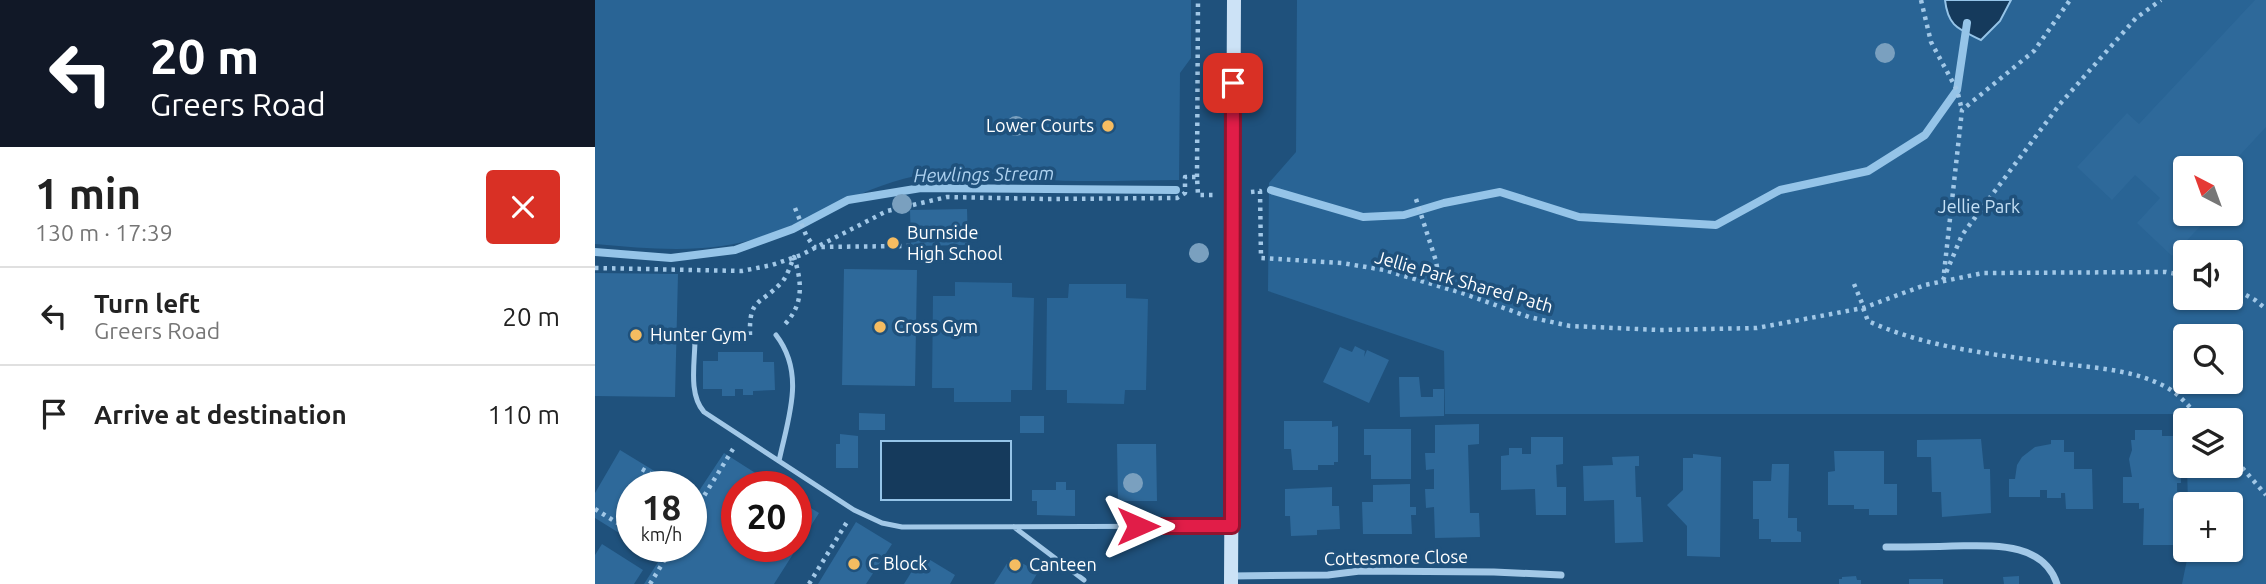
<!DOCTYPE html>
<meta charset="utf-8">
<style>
body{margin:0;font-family:Ubuntu,sans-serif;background:#f6f6f6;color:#222;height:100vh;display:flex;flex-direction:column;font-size:26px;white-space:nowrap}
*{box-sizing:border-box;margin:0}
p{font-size:23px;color:#767676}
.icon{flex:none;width:38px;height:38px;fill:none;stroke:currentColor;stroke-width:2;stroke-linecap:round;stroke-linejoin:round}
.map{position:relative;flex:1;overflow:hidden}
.details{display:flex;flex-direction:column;background:#fff;width:595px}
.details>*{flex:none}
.hud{background:#111827;color:#fff;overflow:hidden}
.needle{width:46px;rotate:319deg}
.tools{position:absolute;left:1578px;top:156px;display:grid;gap:14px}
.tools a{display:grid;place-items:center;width:70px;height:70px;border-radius:7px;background:#fff;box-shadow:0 2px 5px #0004;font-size:35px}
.speed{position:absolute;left:21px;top:471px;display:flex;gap:14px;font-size:35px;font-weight:700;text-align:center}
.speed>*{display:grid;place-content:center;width:91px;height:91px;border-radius:50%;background:#fff;box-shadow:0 2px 5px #0004;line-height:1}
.speed small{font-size:18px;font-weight:400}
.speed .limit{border:10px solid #d22;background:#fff;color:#111}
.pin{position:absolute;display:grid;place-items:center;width:60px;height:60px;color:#fff;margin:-30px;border-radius:14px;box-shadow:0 4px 10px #0006}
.me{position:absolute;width:77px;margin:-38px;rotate:90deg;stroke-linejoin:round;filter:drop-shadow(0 0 5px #0008)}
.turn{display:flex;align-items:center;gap:24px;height:147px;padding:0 35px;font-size:32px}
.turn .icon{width:91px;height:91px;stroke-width:2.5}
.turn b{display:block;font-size:49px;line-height:60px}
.round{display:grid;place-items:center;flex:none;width:74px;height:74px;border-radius:7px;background:#f6f6f6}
.overview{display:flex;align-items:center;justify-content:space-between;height:119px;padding:0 35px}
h1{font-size:42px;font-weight:700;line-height:52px}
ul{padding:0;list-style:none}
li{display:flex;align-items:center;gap:21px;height:98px;padding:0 35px;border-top:2px solid #e0e0e0}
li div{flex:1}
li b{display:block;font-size:26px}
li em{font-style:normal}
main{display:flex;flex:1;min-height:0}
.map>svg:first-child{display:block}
.green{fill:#296495;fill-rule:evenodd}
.water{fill:#153a5c;stroke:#95c4e8;stroke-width:2}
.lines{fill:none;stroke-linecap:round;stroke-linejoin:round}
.stream{stroke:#95c4e8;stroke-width:8}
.building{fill:#2e699a}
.path{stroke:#a2c8e7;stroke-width:4.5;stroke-dasharray:3.5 5;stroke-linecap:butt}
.lane{stroke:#a2c8e7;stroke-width:5}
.street{stroke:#a2c8e7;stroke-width:7}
.secondary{stroke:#cce2f6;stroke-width:14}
.tree{fill:#7aa0bf}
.route-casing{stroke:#92132f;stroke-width:18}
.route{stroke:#e11d48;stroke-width:12}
.poi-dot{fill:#f5bc61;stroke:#1f517c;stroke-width:2.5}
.labels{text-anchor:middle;stroke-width:7;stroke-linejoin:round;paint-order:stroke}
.poi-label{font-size:18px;fill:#fff;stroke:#1f517c;text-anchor:start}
.park-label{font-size:18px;fill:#c5e0f5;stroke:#1f517c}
.street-label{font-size:18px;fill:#fff;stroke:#1f517c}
.water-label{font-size:19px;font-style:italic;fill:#add1ef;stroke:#1f517c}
</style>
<main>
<section class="details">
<div class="hud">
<div class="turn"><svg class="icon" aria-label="left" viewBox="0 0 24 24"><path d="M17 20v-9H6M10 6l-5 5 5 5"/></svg><div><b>20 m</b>Greers Road</div></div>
</div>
<div class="overview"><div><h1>1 min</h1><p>130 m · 17:39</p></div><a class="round" style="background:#d93025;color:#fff"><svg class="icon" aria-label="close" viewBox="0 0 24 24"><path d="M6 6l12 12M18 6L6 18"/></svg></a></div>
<ul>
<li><svg class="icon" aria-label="left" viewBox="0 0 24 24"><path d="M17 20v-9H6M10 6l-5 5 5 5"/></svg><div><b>Turn left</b><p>Greers Road</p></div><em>20 m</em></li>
<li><svg class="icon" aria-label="arrive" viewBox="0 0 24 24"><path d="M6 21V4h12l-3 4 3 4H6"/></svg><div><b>Arrive at destination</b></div><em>110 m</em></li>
</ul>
</section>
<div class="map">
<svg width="1671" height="584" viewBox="0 0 1671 584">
<rect width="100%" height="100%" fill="#1f517c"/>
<path class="green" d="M 0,0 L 596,0 L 596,58 L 585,73 L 584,180 C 536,180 487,183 440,179 C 408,176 375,168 344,172 C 279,179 229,215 169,236 C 113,255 58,249 0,244 Z
M 702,0 L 1671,0 L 1671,584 L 1587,584 L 1594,550 L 1636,550 L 1636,504 L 1593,504 L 1592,466 L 1636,466 L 1636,420 L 1591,420 L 1590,414 L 850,414 L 849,351 L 673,291 L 674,183 L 701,152 ZM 1591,168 L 1636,168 L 1636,214 L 1591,214 ZM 1591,252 L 1636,252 L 1636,298 L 1591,298 ZM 1591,336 L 1636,336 L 1636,382 L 1591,382 Z
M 360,282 L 417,283 L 417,297 L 439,298 L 437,390 L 416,390 L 416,402 L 359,402 L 359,388 L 337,388 L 338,296 L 360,296 Z
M 474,284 L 531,284 L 531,298 L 553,299 L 551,390 L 530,390 L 529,404 L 472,403 L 472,390 L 451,390 L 452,298 L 473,298 Z"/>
<path class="water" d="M 1350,0 L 1416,0 L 1405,21 L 1386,40 C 1364,29 1353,27 1350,0 Z
M 286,441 L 416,441 L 416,500 L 286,500 Z"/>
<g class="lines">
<path class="stream" d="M 676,190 L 768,217 L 809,215 L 849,203 L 905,192 L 984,217 L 1121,225 L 1185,190 L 1273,171 L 1330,135 L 1362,90 L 1372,23
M 0,252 L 76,258 L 140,250 L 198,229 L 253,200 L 326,188 L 581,190"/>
</g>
<path class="building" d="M 1660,0 L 1671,0 L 1671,127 L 1633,168 L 1591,168 L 1591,214 L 1617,214 L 1577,256 L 1542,223 L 1565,198 L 1540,175 L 1517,200 L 1482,167 L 1532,113 L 1544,124 Z
M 1636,175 L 1645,183 L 1636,193 Z
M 372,209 L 373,245 L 316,246 L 315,210 Z
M 249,269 L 322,270 L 320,386 L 247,385 Z
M 0,273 L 83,274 L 80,397 L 0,396 Z
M 760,346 L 770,351 L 769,357 L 772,350 L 794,360 L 774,403 L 728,382 L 745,347 L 757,352 Z
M 123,352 L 168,352 L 168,362 L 179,362 L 180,390 L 158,391 L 158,395 L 148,395 L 148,389 L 140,389 L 140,396 L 127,396 L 127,389 L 108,389 L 108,361 L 123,361 Z
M 804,377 L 824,377 L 826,397 L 838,397 L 838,389 L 849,389 L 849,416 L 805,417 Z
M 264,413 L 290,414 L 290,430 L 264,430 Z
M 425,416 L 449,416 L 449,433 L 425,433 Z
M 689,421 L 737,421 L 737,427 L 743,426 L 743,462 L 739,462 L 739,465 L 723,465 L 723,470 L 698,470 L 696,449 L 689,449 Z
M 884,424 L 884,444 L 873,445 L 875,513 L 884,513 L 885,537 L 840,538 L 839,507 L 831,508 L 830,489 L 839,489 L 839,469 L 831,470 L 830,453 L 840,453 L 840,425 Z
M 769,429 L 816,429 L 816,479 L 776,479 L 776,455 L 769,455 Z
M 1540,430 L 1567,430 L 1567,436 L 1585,436 L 1586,483 L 1582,483 L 1583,545 L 1548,545 L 1549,508 L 1544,509 L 1544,503 L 1528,503 L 1528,477 L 1537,477 L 1534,459 L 1537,450 L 1536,440 L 1540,440 Z
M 245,434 L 263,436 L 263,468 L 241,468 L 241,444 L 245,444 Z
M 936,437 L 968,437 L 968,464 L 961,465 L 962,487 L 971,487 L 971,515 L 941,515 L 940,489 L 906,490 L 906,456 L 914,455 L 914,448 L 927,448 L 927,454 L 936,454 Z
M 1386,439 L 1389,469 L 1395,469 L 1396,513 L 1347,517 L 1346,492 L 1337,492 L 1336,457 L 1322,457 L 1322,440 Z
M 1456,440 L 1469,440 L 1469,452 L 1479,452 L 1479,469 L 1497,469 L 1498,509 L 1471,509 L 1470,493 L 1466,493 L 1466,498 L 1452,498 L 1452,490 L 1445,490 L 1445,497 L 1414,497 L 1414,479 L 1420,479 L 1422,465 L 1427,457 L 1440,447 L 1456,444 Z
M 522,444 L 561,444 L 562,501 L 523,501 Z
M 25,450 L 84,486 L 37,486 L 37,541 L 0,518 L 0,493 Z
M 1239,451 L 1289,451 L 1289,484 L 1302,484 L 1302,515 L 1274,515 L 1274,509 L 1259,509 L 1259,505 L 1233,505 L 1233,472 L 1240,471 Z
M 129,453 L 181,486 L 142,486 L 142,546 L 201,546 L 201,499 L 224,513 L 179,584 L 49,584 L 65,559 L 45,546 L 96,546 L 96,494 L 100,497 Z
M 1098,454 L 1126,457 L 1125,557 L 1092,556 L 1092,526 L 1072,505 L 1088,490 L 1088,458 L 1098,458 Z
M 1044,456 L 1044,466 L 1040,466 L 1041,497 L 1046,497 L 1048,542 L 1020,543 L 1019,500 L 989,501 L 988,466 L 1018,465 L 1017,457 Z
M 1177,464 L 1194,464 L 1193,518 L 1202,518 L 1202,531 L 1206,532 L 1206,542 L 1176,542 L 1176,539 L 1164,539 L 1164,519 L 1158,519 L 1158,481 L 1176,481 Z
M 461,482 L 471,482 L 471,490 L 480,490 L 480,516 L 442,515 L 442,501 L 437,501 L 437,490 L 461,490 Z
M 815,484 L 815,507 L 821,507 L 821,515 L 816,515 L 817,534 L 768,534 L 767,502 L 778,502 L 778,485 Z
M 737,487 L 737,506 L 744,506 L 745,529 L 722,530 L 722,535 L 696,536 L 695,516 L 690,516 L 690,489 Z
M 261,522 L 297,544 L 271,584 L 223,584 Z
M 7,544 L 48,570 L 39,584 L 0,584 L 0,555 Z
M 327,555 L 360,575 L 355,584 L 309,584 Z
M 416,557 L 443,572 L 436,584 L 399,584 Z
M 1261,576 L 1262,580 L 1266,580 L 1266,584 L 1244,584 L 1244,579 L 1247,579 L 1247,577 Z
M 1424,576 L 1424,584 L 1409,584 L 1408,577 Z
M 1314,579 L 1348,579 L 1348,584 L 1314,584 Z"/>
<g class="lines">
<path class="path" d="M 1326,0 L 1336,42 L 1362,90 L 1367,110
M 602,177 L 603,0
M 656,192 L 665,191 L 666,258 L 747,263 L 789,270 L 867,293 L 934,317 L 975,326 L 1065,330 L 1162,328 L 1268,308 L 1330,285 L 1388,273 L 1571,272 L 1591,276
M 821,199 L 841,261 L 845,286
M 200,208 L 211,235 L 219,247 L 316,246
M 0,268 L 147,271 L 177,265 L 206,255 L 292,211 L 352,197 L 451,199 L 582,198 L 590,193 L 590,177 L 602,177 L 603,195 L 619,195
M 1349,273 L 1367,110 L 1439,51 L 1475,0
M 1348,280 L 1367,235 L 1465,104 L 1541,18 L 1566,0
M 1259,284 L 1269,308
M 1636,287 L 1660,300 L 1671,309
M 1268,308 L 1273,321 C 1332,348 1397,354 1461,363 C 1498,368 1538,369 1571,387 C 1586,395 1595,408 1606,420
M 155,335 C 154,298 164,306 186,283 C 192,277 195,266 199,257 C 207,282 209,304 190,324
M 1636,455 L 1671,495
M 47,469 L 77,486
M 96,498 L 104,503
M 0,509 L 37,532
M 96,517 L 138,449
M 60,546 L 73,554
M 55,584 L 78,546
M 214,584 L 252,522"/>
<path class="lane" d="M 181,335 C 211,374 193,418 184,461
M 104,336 L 100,339 C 100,362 93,394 109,412 L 259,510 L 287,523 L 307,527 L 634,526
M 419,527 L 489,580"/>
<path class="street" d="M 1291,547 C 1313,547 1335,547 1357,546 C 1393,546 1448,540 1462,584
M 636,576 L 733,575 L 765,571 L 899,572 L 966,575"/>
<path class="secondary" d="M 636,584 L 639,0"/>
</g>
<g class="tree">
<circle cx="1290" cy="53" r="10"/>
<circle cx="421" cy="126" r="10"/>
<circle cx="307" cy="204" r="10"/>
<circle cx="604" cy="253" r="10"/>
<circle cx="538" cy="483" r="10"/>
</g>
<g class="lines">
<defs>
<path id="route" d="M 543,526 L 637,526 L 638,83"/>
</defs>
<use href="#route" class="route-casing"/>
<use href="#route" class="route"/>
</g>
<g class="poi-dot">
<circle cx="513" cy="126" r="7"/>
<circle cx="298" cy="243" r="7"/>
<circle cx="285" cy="327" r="7"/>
<circle cx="41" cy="335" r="7"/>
<circle cx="259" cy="564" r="7"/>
<circle cx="420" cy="565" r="7"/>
</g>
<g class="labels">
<g class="poi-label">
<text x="499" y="132" text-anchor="end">Lower Courts</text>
<text x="312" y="239">Burnside<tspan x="312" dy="21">High School</tspan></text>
<text x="299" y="333">Cross Gym</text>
<text x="55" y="341">Hunter Gym</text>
<text x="273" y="570">C Block</text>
<text x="434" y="571">Canteen</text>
</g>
<g class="park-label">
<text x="1384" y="213">Jellie Park</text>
</g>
<g class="street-label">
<text transform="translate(869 282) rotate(16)" y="6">Jellie Park Shared Path</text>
<text transform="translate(801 558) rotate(-1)" y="6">Cottesmore Close</text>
</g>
<g class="water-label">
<text transform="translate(389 174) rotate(-1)" y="7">Hewlings Stream</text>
</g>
</g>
</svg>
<div class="tools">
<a><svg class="needle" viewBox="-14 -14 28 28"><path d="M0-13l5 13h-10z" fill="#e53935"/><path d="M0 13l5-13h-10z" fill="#767676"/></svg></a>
<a><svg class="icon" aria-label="sound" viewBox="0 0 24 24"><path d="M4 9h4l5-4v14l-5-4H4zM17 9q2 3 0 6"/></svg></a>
<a><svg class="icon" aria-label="search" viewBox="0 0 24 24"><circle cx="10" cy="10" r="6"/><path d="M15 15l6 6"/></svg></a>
<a><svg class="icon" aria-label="layers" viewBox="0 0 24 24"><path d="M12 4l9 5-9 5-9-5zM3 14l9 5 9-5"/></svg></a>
<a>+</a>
</div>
<div class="speed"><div>18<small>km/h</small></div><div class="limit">20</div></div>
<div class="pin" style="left:638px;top:83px;background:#d93025"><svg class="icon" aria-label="arrive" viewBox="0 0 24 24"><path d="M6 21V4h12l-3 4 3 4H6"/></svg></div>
<svg class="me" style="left:543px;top:526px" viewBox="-20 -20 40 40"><path d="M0-17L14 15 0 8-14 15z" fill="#e11d48" stroke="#fff" stroke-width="4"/></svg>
</div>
</main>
